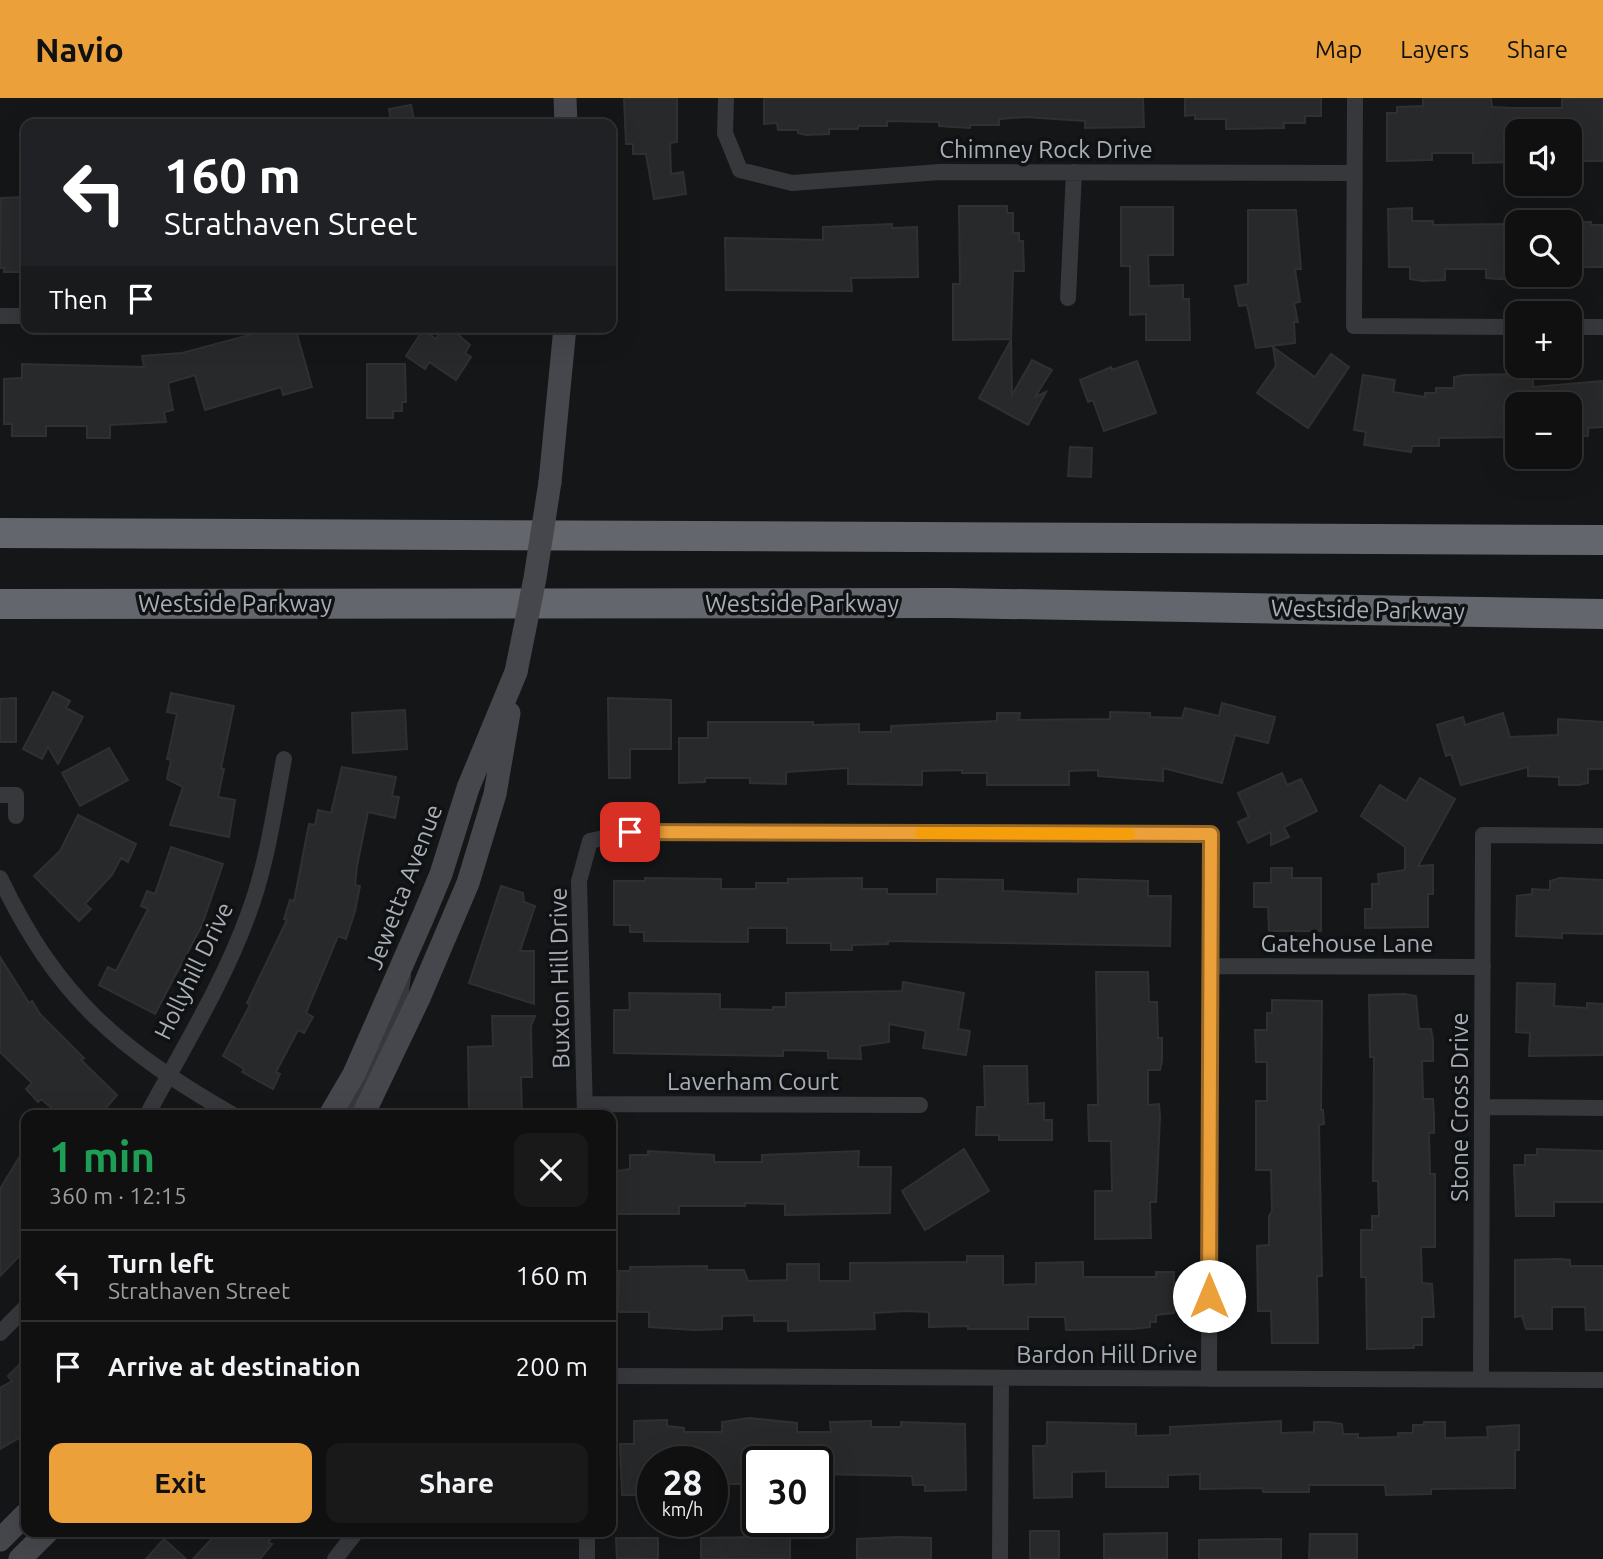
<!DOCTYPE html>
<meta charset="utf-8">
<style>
body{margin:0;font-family:Ubuntu,sans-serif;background:#19191a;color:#f1f3f6;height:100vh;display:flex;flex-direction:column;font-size:26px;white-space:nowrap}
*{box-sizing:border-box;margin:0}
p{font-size:23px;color:#9c9d9f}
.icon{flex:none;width:38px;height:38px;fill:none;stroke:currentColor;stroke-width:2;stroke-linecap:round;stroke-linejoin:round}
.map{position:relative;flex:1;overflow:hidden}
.details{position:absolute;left:21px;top:1012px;width:595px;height:427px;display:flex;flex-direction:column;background:#101011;border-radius:14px;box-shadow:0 7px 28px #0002,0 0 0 2px #303031}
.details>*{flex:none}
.guide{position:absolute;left:21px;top:21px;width:595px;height:214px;border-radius:14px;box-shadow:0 7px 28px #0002,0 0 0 2px #303031;background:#202124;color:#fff;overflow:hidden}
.tools{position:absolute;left:1505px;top:21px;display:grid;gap:14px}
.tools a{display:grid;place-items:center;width:77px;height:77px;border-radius:14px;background:#101011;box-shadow:0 7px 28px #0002,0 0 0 2px #303031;font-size:35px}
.speed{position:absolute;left:637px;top:1348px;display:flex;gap:14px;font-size:35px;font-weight:700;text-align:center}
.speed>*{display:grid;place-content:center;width:91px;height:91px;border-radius:50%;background:#101011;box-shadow:0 7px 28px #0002,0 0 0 2px #303031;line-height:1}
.speed small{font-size:18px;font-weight:400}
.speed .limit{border:4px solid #111;border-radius:10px;background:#fff;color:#111}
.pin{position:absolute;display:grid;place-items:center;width:60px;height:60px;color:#fff;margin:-30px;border-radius:14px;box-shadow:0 4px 10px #0006}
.me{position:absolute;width:77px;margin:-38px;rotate:0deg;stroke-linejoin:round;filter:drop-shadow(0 0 5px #0008)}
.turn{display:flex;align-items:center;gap:24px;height:147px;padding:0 28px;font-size:32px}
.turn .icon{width:91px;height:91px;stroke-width:2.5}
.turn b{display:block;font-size:49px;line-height:60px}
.then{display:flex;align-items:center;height:66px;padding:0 28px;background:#0003;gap:14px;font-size:26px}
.round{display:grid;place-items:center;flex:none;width:74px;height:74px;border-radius:14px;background:#19191a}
.headline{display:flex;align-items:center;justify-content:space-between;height:119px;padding:0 28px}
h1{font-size:42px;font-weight:700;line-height:52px;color:#1e9e55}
.cta{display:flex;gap:14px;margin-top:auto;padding:14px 28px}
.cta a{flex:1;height:80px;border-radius:14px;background:#eba03a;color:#111;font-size:28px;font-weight:700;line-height:80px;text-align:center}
.cta a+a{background:#19191a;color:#f1f3f6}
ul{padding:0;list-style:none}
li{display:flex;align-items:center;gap:21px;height:91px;padding:0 28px;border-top:2px solid #303031}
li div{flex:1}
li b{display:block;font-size:26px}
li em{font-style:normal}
header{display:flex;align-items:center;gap:42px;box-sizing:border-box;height:98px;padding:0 35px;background:#eba03a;color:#111}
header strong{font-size:33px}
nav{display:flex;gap:38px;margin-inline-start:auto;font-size:24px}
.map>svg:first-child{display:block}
.building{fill:#28292b;stroke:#303033;stroke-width:2}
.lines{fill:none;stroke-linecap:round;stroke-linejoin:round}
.street{stroke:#37383c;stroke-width:16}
.secondary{stroke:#45474c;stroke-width:23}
.highway{stroke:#63666d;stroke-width:30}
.secondary-bridge{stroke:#45474c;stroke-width:23}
.route-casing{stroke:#996826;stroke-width:18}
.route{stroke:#eba03a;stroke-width:12}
.slow{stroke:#f59e0b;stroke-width:12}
.labels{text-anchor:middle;stroke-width:7;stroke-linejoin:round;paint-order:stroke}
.street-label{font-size:24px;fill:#a8aeb7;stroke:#101112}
</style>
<header>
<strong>Navio</strong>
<nav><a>Map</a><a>Layers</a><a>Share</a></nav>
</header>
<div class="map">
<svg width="1603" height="1461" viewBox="0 0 1603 1461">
<rect width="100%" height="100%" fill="#151617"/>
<path class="building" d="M 624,0 L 677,0 L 677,44 L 670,45 L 671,76 L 683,74 L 686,96 L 654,101 L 646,56 L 633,56 L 633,46 L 626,46 Z
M 764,0 L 1143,0 L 1144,29 L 1085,30 L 1085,23 L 1025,19 L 999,21 L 999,27 L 970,27 L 970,30 L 939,28 L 939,24 L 887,23 L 887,28 L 858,28 L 858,31 L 829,31 L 829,36 L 806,37 L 798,35 L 798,32 L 778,32 L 777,25 L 764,26 Z
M 1185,0 L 1321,0 L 1321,18 L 1305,18 L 1305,25 L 1284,25 L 1284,30 L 1226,31 L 1226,21 L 1195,21 L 1195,17 L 1185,18 Z
M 1423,0 L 1491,0 L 1492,9 L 1513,10 L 1562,10 L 1562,0 L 1603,0 L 1603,63 L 1570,63 L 1570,33 L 1517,33 L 1517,64 L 1473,65 L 1473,55 L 1432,55 L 1432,62 L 1387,63 L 1387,15 L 1397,15 L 1397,9 L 1423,8 Z
M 411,7 L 415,26 L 391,26 L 389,11 Z
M 24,99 L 26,167 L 22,167 L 22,174 L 4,174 L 4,170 L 0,170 L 1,100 Z
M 959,108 L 1007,108 L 1007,115 L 1013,115 L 1013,135 L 1019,135 L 1019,143 L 1023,143 L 1024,173 L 1013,173 L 1011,241 L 953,242 L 953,186 L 960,186 Z
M 1121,109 L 1173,109 L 1173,157 L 1148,157 L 1149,188 L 1183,187 L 1183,201 L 1189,201 L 1190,242 L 1146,242 L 1146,216 L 1130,217 L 1130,168 L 1121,168 Z
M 1412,110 L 1412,123 L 1433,123 L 1433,127 L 1509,126 L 1514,182 L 1486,180 L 1486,171 L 1445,171 L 1445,182 L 1422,183 L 1410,181 L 1410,169 L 1389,169 L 1388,111 Z
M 1248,112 L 1296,112 L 1301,171 L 1295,171 L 1300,204 L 1294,205 L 1298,224 L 1294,224 L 1295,245 L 1256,250 L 1247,207 L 1239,208 L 1235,188 L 1248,186 Z
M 1570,124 L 1591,124 L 1591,127 L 1603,127 L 1603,169 L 1570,169 Z
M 892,126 L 892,130 L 917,129 L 918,179 L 851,180 L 852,193 L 726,192 L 725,140 L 823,142 L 823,129 Z
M 268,229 L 295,229 L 312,289 L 283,297 L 281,289 L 205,312 L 195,277 L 168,285 L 173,312 L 164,314 L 166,324 L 110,327 L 110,340 L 87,340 L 87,328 L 46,328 L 46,338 L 12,338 L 12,326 L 4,326 L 4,281 L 22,280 L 22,266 L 144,269 L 142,258 L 182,255 L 261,234 L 260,232 Z
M 443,229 L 449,229 L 470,247 L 465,255 L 471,259 L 456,282 L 429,264 L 425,271 L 406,258 L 423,232 L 436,241 Z
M 1011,242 L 1012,297 L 1032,262 L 1052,272 L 1035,299 L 1046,294 L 1028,327 L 979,300 Z
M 1273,249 L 1315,279 L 1331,256 L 1349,269 L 1308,330 L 1257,295 L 1276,268 Z
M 1137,263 L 1156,315 L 1104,333 L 1093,302 L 1088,304 L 1080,282 L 1111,269 L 1112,272 Z
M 367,266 L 405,266 L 406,304 L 402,304 L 402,313 L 393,313 L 393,320 L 367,320 Z
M 1533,276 L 1533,289 L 1603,283 L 1603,329 L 1588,330 L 1588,338 L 1570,338 L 1570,306 L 1517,306 L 1517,339 L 1439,340 L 1439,348 L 1412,348 L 1411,354 L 1364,347 L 1366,334 L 1354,332 L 1363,277 L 1395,282 L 1393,294 L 1425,299 L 1425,295 L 1436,295 L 1436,290 L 1454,290 L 1454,279 L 1464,277 Z
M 1070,349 L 1092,350 L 1091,379 L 1068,378 Z
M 53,594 L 70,603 L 66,610 L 83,619 L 58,666 L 48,649 L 42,661 L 23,651 Z
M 171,595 L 234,608 L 221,670 L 224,671 L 218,699 L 235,702 L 229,739 L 170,727 L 183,689 L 167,681 L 171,662 L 167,661 L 177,616 L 167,614 Z
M 16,600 L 16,644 L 0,644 L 0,601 Z
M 608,600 L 671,602 L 671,651 L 630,651 L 630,680 L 609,680 Z
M 1222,605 L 1275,619 L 1268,645 L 1235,637 L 1222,685 L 1163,670 L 1163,683 L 1098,678 L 1098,672 L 1069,673 L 1069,687 L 987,687 L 987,675 L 962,675 L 962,672 L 922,673 L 922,687 L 848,686 L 848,670 L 786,674 L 786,686 L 750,685 L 750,680 L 705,680 L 705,684 L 679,685 L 679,640 L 708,640 L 708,624 L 813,624 L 813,627 L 859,626 L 859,634 L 891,634 L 891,628 L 997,623 L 997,615 L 1020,615 L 1019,622 L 1110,621 L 1110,614 L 1150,615 L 1150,619 L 1182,620 L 1185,610 L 1219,618 Z
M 405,612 L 407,651 L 353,655 L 352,615 Z
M 1503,615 L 1510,639 L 1558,637 L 1558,621 L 1603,624 L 1603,671 L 1588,671 L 1588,685 L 1579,687 L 1559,687 L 1559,679 L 1528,678 L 1528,669 L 1461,687 L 1451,656 L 1446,658 L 1437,627 L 1463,619 L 1465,627 Z
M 109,650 L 128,682 L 80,708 L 62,675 Z
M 342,669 L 396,679 L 392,698 L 399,699 L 395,720 L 368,714 L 357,768 L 355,787 L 360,788 L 355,813 L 346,841 L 338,838 L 306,915 L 313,919 L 304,935 L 298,932 L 276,974 L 280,976 L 273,991 L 242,974 L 244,971 L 223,958 L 250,907 L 247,905 L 287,822 L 284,821 L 290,802 L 294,803 L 309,726 L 315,727 L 318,712 L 331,715 Z
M 1282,675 L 1287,687 L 1301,681 L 1317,713 L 1284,729 L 1289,739 L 1271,747 L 1271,734 L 1248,745 L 1238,724 L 1249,719 L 1238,695 Z
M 1420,680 L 1455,701 L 1418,768 L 1433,767 L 1433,796 L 1428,796 L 1428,829 L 1365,830 L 1365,811 L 1372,811 L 1372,786 L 1379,786 L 1378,776 L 1405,772 L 1405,749 L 1361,718 L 1380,687 L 1406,703 Z
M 78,717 L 136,746 L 128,764 L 121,760 L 112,777 L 85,806 L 91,811 L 79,823 L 34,778 L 60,753 Z
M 171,749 L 223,766 L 202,827 L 155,916 L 99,887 L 108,869 L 116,873 L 148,811 L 141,808 L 147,793 L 155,796 Z
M 1271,770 L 1292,770 L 1292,780 L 1321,780 L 1321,833 L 1269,833 L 1268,809 L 1254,809 L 1254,785 L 1271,785 Z
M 645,780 L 721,781 L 721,791 L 756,791 L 756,785 L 788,785 L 788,781 L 862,780 L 862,791 L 887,791 L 887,796 L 937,796 L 937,781 L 1003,782 L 1003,793 L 1078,796 L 1078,781 L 1148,783 L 1148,798 L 1171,798 L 1170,848 L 888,843 L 888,846 L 852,847 L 852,852 L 831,852 L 831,845 L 787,845 L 787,830 L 748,830 L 748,844 L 644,843 L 644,834 L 630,834 L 630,827 L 614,827 L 614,783 L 645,783 Z
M 1560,780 L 1603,782 L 1603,836 L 1562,835 L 1562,840 L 1516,838 L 1517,798 L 1532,796 L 1532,791 L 1550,792 L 1550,783 Z
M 501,788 L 523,795 L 524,804 L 535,808 L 520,853 L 534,853 L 534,906 L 469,885 Z
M 0,859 L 29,905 L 32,903 L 40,916 L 84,960 L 81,962 L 117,997 L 100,1017 L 60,1017 L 41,1001 L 38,1004 L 26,991 L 32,985 L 0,954 Z
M 1096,874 L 1148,874 L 1149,904 L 1157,904 L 1158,940 L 1162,940 L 1162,963 L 1160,972 L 1148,972 L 1148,1007 L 1159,1006 L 1160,1019 L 1156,1104 L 1150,1104 L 1151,1140 L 1095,1141 L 1095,1093 L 1112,1093 L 1111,1043 L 1089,1043 L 1088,1007 L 1098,1007 Z
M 903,884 L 964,895 L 958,931 L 970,933 L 966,957 L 923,950 L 926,933 L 889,926 L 889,944 L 860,948 L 861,961 L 828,960 L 828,953 L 783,952 L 783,958 L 614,955 L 614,912 L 630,912 L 629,895 L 720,896 L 720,911 L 773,912 L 773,909 L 786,909 L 786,895 L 902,893 Z
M 1517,885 L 1555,886 L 1554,908 L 1587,910 L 1587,905 L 1603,906 L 1603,957 L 1529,958 L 1530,935 L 1516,934 Z
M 1404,896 L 1416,898 L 1419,931 L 1431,931 L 1433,942 L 1433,963 L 1422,963 L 1423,1001 L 1433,1001 L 1434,1019 L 1434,1035 L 1429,1035 L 1430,1076 L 1435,1076 L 1435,1149 L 1421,1149 L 1422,1185 L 1432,1186 L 1434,1219 L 1422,1219 L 1422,1247 L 1414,1247 L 1414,1250 L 1367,1251 L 1366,1179 L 1361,1179 L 1361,1132 L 1372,1132 L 1372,1118 L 1379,1118 L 1378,1083 L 1373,1083 L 1374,959 L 1370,959 L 1369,897 Z
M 1272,902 L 1322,903 L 1321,1012 L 1323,1012 L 1324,1026 L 1319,1027 L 1322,1178 L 1317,1178 L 1318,1245 L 1272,1245 L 1271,1213 L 1258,1213 L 1257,1148 L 1269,1147 L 1269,1118 L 1272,1113 L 1271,1072 L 1256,1072 L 1256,1003 L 1267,1003 L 1267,964 L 1256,964 L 1255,932 L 1267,932 L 1267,915 L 1272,915 Z
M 492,918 L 535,918 L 531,928 L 532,979 L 521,979 L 522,1017 L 469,1017 L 468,949 L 493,948 Z
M 984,968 L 1027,968 L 1028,1006 L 1044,1005 L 1044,1022 L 1052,1022 L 1052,1042 L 999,1042 L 999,1037 L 976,1037 L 977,1009 L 985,1009 Z
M 26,1048 L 26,1151 L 0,1178 L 0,1091 Z
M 964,1051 L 989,1093 L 925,1132 L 902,1093 Z
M 1537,1051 L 1603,1053 L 1603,1104 L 1554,1104 L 1554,1118 L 1516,1118 L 1514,1067 L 1525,1067 L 1525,1057 L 1537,1057 Z
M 648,1053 L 714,1057 L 714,1064 L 762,1064 L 762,1057 L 859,1053 L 858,1069 L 891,1069 L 890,1115 L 785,1117 L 785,1106 L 745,1105 L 745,1108 L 679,1108 L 679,1116 L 617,1116 L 617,1073 L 630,1071 L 630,1057 L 648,1057 Z
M 967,1158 L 1003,1158 L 1003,1187 L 1036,1186 L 1036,1165 L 1083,1164 L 1083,1179 L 1156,1179 L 1156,1174 L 1174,1174 L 1174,1215 L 1156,1217 L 1156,1224 L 1150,1224 L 1150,1229 L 1132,1231 L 1066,1232 L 1065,1219 L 1028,1219 L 1028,1231 L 968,1231 L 968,1228 L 929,1229 L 929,1214 L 905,1213 L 874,1215 L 875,1231 L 788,1233 L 788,1223 L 754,1223 L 754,1217 L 722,1218 L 722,1231 L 694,1232 L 649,1229 L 649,1214 L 618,1214 L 619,1173 L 630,1173 L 630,1169 L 707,1168 L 707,1172 L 744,1172 L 748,1183 L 787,1182 L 787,1166 L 819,1166 L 819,1183 L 850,1183 L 850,1165 L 967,1164 Z
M 1560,1161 L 1570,1162 L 1570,1168 L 1603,1168 L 1603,1232 L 1586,1232 L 1585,1209 L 1552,1209 L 1552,1231 L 1526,1231 L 1522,1218 L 1515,1219 L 1515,1162 Z
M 26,1260 L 26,1336 L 0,1351 L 0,1290 L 12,1283 L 8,1278 Z
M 749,1320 L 797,1325 L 797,1334 L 831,1334 L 830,1324 L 871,1323 L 871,1329 L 901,1329 L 901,1324 L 965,1326 L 966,1392 L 925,1393 L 925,1387 L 913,1387 L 912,1378 L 817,1376 L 817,1363 L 750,1363 L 750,1386 L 712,1386 L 712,1363 L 653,1363 L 653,1397 L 622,1397 L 620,1346 L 634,1346 L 634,1323 L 667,1322 L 667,1328 L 684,1330 L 684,1334 L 722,1334 L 722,1324 Z
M 1281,1323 L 1281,1335 L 1314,1334 L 1314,1324 L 1329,1324 L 1342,1326 L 1343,1336 L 1358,1336 L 1358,1340 L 1398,1339 L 1398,1335 L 1413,1335 L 1413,1327 L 1424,1327 L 1424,1324 L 1445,1324 L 1445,1340 L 1488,1339 L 1487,1329 L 1519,1327 L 1519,1352 L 1515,1352 L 1515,1390 L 1431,1391 L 1431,1396 L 1386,1397 L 1385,1387 L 1309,1387 L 1309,1394 L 1263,1394 L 1262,1390 L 1200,1391 L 1200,1376 L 1168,1377 L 1168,1389 L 1106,1389 L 1106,1373 L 1072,1374 L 1072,1399 L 1034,1400 L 1033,1348 L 1045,1348 L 1047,1345 L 1047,1324 L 1136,1326 L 1136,1338 L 1170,1337 L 1170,1329 Z
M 219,1433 L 277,1433 L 268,1444 L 272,1446 L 260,1461 L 193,1461 Z
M 1030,1433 L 1059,1433 L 1059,1461 L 1030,1461 Z
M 1167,1435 L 1167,1461 L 1104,1461 L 1104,1436 Z
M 1310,1436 L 1357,1436 L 1357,1461 L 1309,1461 Z
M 756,1439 L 790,1439 L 790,1461 L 701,1461 L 701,1440 Z
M 897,1439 L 931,1440 L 931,1461 L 857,1461 L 857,1441 Z
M 616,1440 L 658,1440 L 658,1461 L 617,1461 Z
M 164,1441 L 186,1461 L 146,1461 Z
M 1281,1441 L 1281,1461 L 1199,1461 L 1199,1442 Z"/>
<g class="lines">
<path class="street" d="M 726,0 L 725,35 L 740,72 L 792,85 L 940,74 L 1354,75
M 1355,0 L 1354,228 L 1517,229
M 1068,200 L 1074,74
M 0,218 L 26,218
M 1570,229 L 1603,229
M 0,697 L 16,697 L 16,718
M 0,780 C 58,901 119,951 233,1017
M 1211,868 L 1483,869
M 585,1006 L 920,1007
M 1482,1009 L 1603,1010
M 147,1017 C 182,952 223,886 248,817 C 267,767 274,713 284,661
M 345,1017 L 399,906 L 403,878
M 585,1017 L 579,783 L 590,743 L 630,734 L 1211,736 L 1209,1281
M 0,1235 L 26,1209
M 611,1278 L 1603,1282
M 1481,1281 L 1483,737 L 1603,738
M 587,1433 L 587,1461
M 335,1461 L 357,1433
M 1000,1461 L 1001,1280"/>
<path class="secondary" d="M 565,0 L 566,26
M 550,384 L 565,229
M 330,1017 L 354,976 L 423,819 L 441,776 L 468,690 L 516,574
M 363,1017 L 419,900 L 468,785 L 495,696 L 509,615
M 0,1442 L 26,1416
M 20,1461 L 48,1433"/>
<path class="highway" d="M 0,435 L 1603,442
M 0,506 L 950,505 L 1603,516"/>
<path class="secondary-bridge" d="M 516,574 L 535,480 L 550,384"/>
</g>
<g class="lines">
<defs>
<path id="route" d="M 630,734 L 1211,736 L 1209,1198"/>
</defs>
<use href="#route" class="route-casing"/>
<use href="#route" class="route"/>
<path class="slow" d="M 921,735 L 1129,736"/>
</g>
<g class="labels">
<g class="street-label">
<text x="1046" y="60">Chimney Rock Drive</text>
<text x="235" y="514">Westside Parkway</text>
<text x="802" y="514">Westside Parkway</text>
<text transform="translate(1368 512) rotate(1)" y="8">Westside Parkway</text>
<text transform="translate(404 789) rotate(-69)" y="8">Jewetta Avenue</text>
<text x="1347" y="854">Gatehouse Lane</text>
<text transform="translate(194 873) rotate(-64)" y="8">Hollyhill Drive</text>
<text transform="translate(560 880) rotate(-91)" y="8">Buxton Hill Drive</text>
<text x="753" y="992">Laverham Court</text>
<text transform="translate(1460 1009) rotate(-90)" y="8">Stone Cross Drive</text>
<text x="1107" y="1265">Bardon Hill Drive</text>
</g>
</g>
</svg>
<div class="tools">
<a><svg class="icon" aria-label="sound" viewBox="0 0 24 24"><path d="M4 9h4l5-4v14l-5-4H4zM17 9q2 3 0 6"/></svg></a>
<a><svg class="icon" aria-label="search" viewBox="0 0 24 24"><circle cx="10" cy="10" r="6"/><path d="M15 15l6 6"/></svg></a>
<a>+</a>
<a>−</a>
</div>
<div class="speed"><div>28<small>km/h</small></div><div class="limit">30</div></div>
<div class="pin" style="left:630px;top:734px;background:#d93025"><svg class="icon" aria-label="arrive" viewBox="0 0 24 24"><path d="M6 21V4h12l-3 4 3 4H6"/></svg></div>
<svg class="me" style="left:1209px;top:1198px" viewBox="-20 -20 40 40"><circle r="19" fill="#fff"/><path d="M0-13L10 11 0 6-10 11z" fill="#eba03a"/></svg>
<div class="guide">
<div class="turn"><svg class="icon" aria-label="left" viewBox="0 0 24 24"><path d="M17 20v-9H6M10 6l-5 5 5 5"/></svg><div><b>160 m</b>Strathaven Street</div></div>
<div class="then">Then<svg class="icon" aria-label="arrive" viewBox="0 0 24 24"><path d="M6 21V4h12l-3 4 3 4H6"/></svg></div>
</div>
<section class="details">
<div class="headline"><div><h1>1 min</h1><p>360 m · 12:15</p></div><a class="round"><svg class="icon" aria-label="close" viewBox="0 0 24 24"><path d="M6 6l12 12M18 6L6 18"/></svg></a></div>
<ul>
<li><svg class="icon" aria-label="left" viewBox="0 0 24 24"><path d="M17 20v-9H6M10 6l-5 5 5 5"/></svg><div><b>Turn left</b><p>Strathaven Street</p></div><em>160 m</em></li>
<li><svg class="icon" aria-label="arrive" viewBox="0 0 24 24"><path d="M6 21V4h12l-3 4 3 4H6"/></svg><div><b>Arrive at destination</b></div><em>200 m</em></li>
</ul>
<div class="cta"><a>Exit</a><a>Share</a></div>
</section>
</div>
